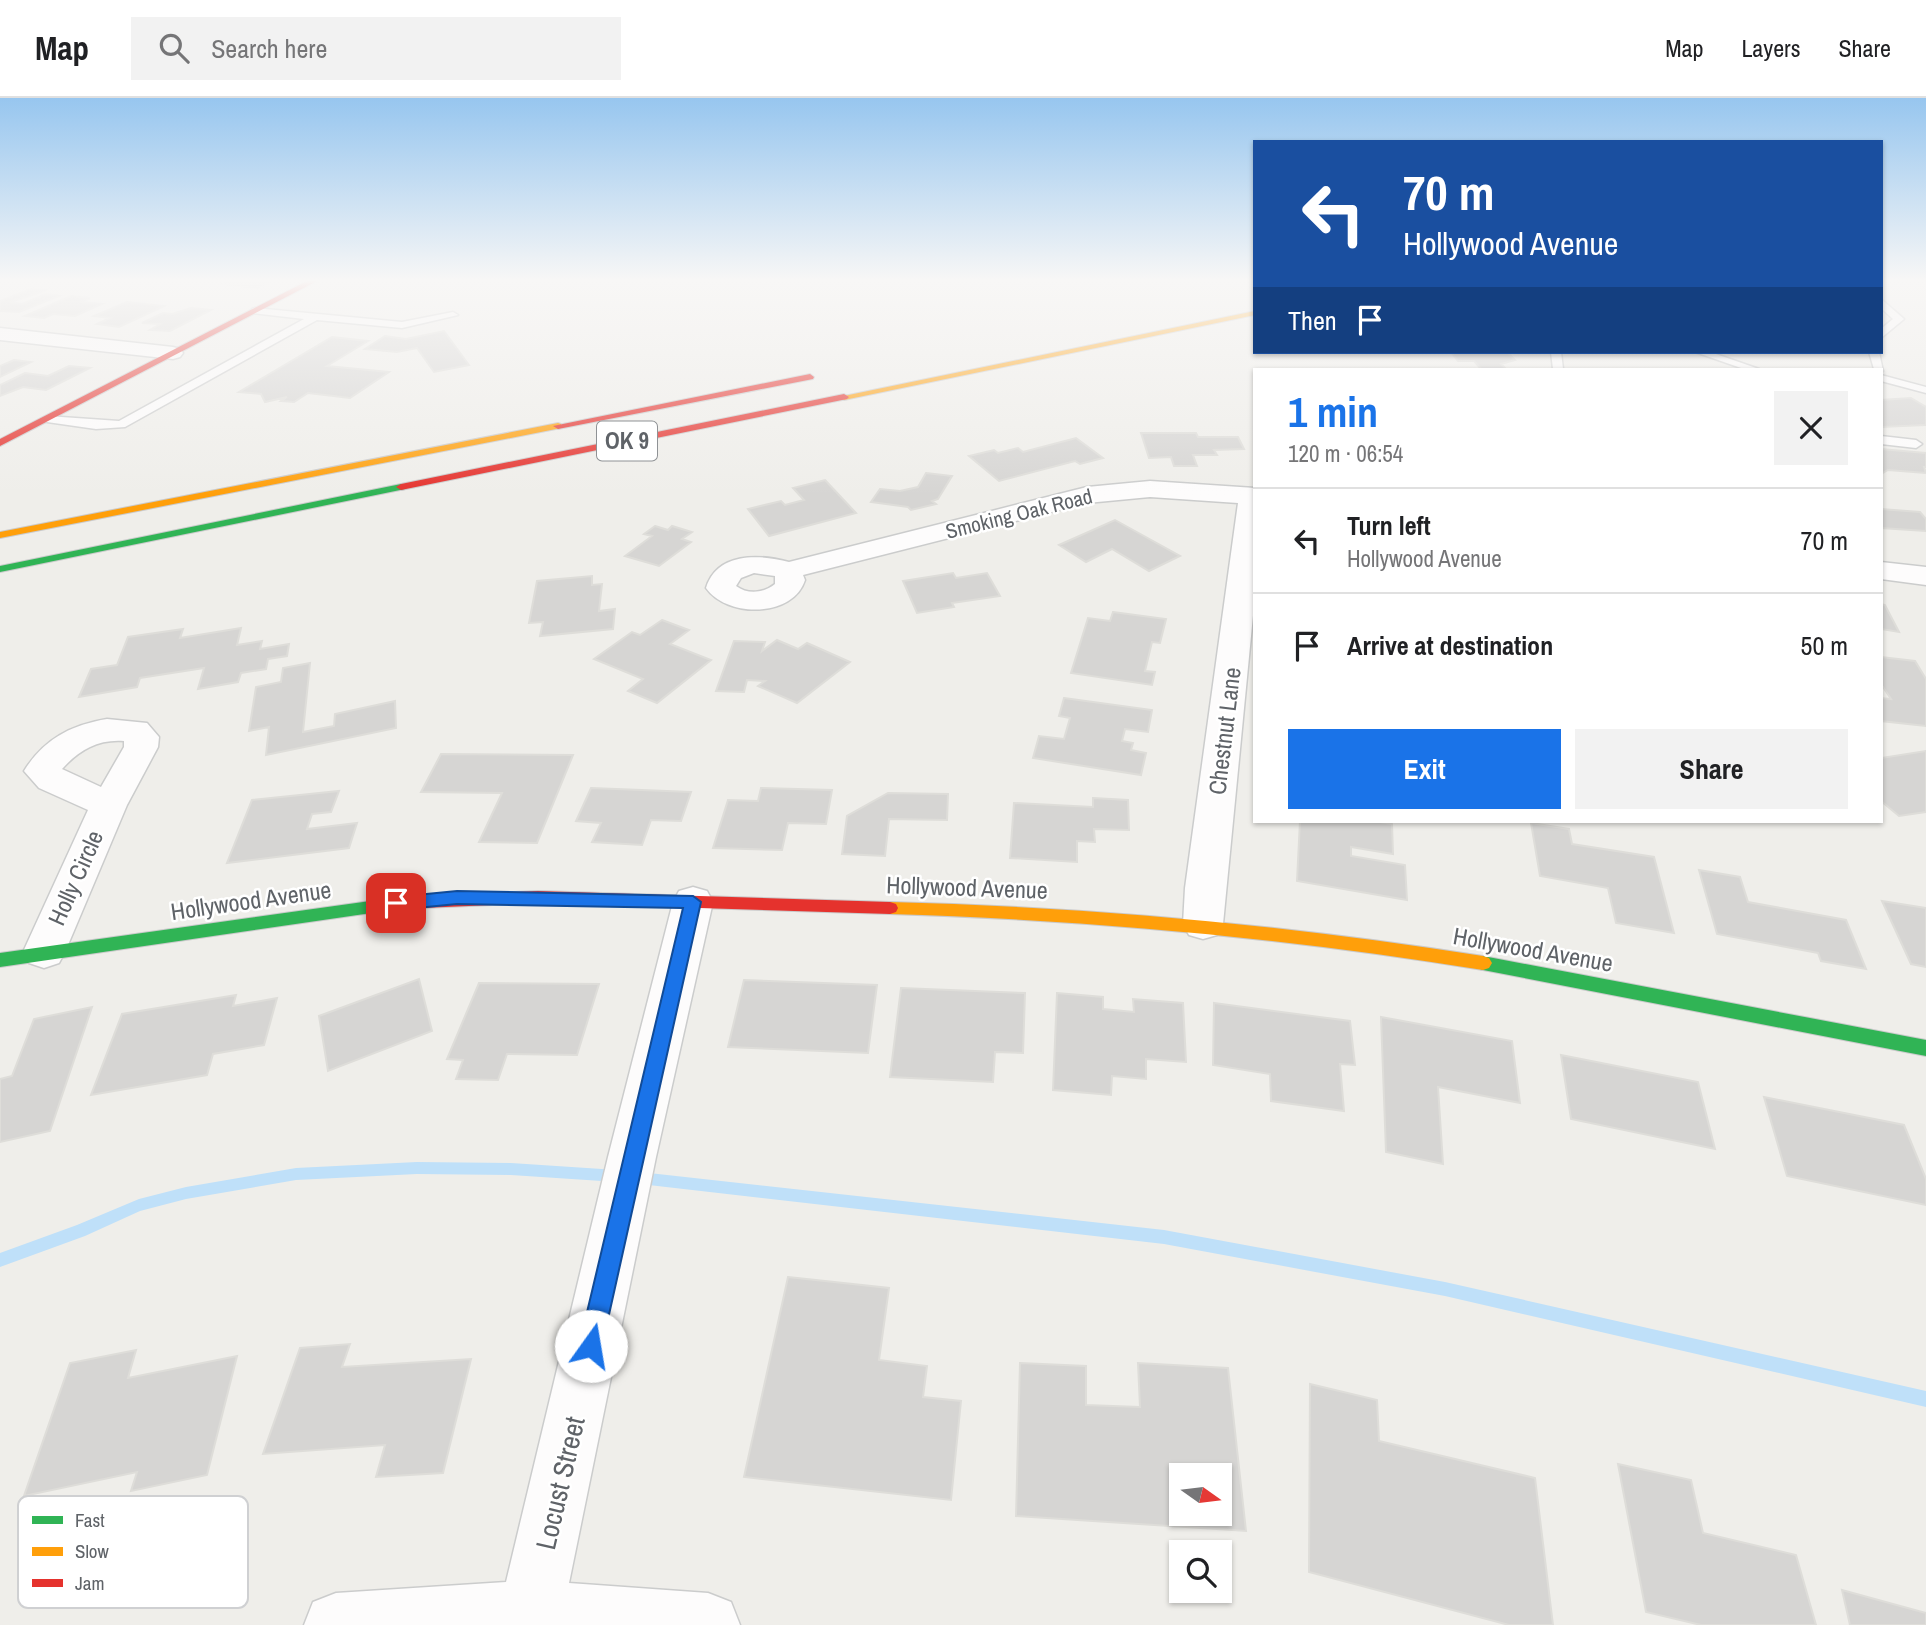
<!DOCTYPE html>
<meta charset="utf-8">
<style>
body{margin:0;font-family:"Archivo Narrow",sans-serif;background:#f2f2f2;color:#202124;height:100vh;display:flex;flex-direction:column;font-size:26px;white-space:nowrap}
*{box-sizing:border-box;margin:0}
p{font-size:23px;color:#757577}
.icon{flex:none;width:38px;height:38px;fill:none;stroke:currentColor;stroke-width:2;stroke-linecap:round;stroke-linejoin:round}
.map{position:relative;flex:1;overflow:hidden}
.sheet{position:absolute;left:1253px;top:270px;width:630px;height:455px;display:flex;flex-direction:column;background:#fff;border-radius:0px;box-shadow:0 2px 5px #0004}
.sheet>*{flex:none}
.hud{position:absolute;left:1253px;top:42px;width:630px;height:214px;border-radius:0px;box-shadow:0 2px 5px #0004;background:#1a4fa0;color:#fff;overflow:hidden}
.needle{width:46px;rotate:104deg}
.buttons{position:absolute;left:1169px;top:1365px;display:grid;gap:14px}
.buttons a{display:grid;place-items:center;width:63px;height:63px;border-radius:0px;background:#fff;box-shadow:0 2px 5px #0004;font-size:35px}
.pin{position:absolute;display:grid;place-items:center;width:60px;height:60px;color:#fff;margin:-30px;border-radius:14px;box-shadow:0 4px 10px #0006}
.me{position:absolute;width:77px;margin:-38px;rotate:13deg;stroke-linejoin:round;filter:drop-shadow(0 0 5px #0008)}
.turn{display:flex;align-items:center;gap:24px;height:147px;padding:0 35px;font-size:32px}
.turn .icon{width:91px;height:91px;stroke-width:2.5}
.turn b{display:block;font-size:49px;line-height:60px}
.then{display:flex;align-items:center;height:66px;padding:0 35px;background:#0003;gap:14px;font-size:26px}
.round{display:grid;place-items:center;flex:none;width:74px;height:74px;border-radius:0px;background:#f2f2f2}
.head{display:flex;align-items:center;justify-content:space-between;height:119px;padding:0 35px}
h1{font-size:42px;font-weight:700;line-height:52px;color:#1a73e8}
.button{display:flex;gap:14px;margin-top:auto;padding:14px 35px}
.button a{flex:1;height:80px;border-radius:0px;background:#1a73e8;color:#fff;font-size:28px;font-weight:700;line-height:80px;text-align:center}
.button a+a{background:#f2f2f2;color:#202124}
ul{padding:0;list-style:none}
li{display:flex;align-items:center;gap:21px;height:105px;padding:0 35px;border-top:2px solid #e0e0e0}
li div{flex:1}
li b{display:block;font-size:26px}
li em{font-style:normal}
header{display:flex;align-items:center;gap:42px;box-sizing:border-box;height:98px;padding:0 35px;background:#fff;border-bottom:2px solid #e0e0e0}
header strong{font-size:33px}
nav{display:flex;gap:38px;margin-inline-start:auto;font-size:24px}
.search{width:490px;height:63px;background:#f2f2f2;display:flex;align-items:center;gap:18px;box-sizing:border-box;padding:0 24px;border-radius:0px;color:#757577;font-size:26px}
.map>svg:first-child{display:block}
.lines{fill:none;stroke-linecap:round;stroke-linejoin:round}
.stream{fill:#bfe0f9;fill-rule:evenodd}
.building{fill:#d6d5d3;stroke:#deddd9;stroke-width:2;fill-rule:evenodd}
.lane-casing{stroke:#cbcccc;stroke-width:3}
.street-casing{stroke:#cbcccc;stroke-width:3}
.fast-casing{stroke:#cacacb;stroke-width:2}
.slow-casing{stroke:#cacacb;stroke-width:2}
.jam-casing{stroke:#cacacb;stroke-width:2}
.lane{fill:#fdfcfc;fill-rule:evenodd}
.street{fill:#fdfcfc;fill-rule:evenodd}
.fast{fill:#30b455;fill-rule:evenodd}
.slow{fill:#ff9f0a;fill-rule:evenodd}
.jam{fill:#e5322d;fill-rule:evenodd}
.route{fill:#1a73e8;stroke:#114b97;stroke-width:2}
.labels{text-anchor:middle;stroke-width:5;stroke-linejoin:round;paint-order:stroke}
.far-street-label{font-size:21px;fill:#5f6368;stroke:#fff}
.shield{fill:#fff;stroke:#8f9295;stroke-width:2}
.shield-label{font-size:23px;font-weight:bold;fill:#5f6368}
.street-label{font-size:24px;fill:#5f6368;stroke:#fff}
.near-street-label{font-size:28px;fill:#5f6368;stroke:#fff}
.key{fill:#fff;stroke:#cfd0d2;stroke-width:2}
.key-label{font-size:19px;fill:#5f6368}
</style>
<header>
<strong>Map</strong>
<div class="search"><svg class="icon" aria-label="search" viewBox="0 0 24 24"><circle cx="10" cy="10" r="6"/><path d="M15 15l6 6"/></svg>Search here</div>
<nav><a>Map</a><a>Layers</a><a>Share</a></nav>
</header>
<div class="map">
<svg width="1926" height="1527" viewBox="0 0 1926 1527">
<rect width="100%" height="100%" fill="#efeeea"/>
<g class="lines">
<path class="stream" d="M 417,1064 L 511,1065 L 617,1072 L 622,1074 L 624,1078 L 622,1082 L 617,1084 L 511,1077 L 417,1076 L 296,1082 L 186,1101 L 140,1113 L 85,1138 L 0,1169 L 0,1155 L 77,1127 L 139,1101 L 186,1089 L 296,1070 Z
M 640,1074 L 1164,1132 L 1445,1184 L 1926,1293 L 1926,1309 L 1445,1198 L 1164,1146 L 640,1086 L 635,1084 L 633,1080 L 635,1076 Z"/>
</g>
<path class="building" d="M 229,183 L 270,183 L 257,190 L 222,186 Z
M 31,191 L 47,192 L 10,204 L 22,206 L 46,196 L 59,198 L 19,214 L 0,213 L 0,203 Z
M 71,198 L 90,200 L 80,204 L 102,206 L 75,218 L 53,216 L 44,220 L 25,218 Z
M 127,204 L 164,208 L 119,229 L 97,226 L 110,220 L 94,218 Z
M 191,210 L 211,212 L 170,233 L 150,232 L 160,226 L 142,225 L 163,215 L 172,216 Z
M 444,233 L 469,267 L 434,274 L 417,250 L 397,254 L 365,251 L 385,238 L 406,241 Z
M 332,239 L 368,243 L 327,268 L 389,274 L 350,300 L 308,295 L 294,304 L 281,303 L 287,299 L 265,304 L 261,296 L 239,294 Z
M 1451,254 L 1507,254 L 1515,262 L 1501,266 L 1506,271 L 1481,271 L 1474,263 L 1458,263 Z
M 14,262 L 31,264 L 0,279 L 0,268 Z
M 69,268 L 90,270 L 46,292 L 23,289 L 0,298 L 0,287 L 25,275 L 48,278 Z
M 1911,300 L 1926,309 L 1926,327 L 1881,329 L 1881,302 Z
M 1141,335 L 1196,335 L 1198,339 L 1238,339 L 1244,351 L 1214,352 L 1217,357 L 1193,357 L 1197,368 L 1174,368 L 1171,359 L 1149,360 Z
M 1076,340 L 1103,360 L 1080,366 L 1075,363 L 999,383 L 969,358 L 994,352 L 998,355 L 1018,350 L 1023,354 Z
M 1881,351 L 1926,355 L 1926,369 L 1924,369 L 1926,375 L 1888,372 L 1881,376 Z
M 926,375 L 952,378 L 938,401 L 932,403 L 936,406 L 911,412 L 908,409 L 871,404 L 880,391 L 900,393 L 918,389 Z
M 825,382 L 856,415 L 769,438 L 748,411 L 781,403 L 785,407 L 804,402 L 793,390 Z
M 1881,411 L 1920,414 L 1926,421 L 1926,433 L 1881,430 Z
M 1115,422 L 1180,458 L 1149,473 L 1112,451 L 1086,464 L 1059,447 Z
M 655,428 L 668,432 L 672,428 L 692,434 L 682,441 L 691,444 L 659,468 L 625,458 L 652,438 L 644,436 Z
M 953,475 L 956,480 L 987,475 L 1000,498 L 952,505 L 954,509 L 917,515 L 903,483 Z
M 592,478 L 592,487 L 602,486 L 599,513 L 615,511 L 613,531 L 540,538 L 543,524 L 529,525 L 537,483 Z
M 1881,506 L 1885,507 L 1899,534 L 1881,531 Z
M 1113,514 L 1166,521 L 1160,545 L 1152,544 L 1145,573 L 1155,574 L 1152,587 L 1071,575 L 1088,520 L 1110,523 Z
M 662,522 L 689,532 L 670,546 L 711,562 L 657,605 L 628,593 L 643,581 L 594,561 L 632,534 L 640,537 Z
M 241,530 L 237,547 L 262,543 L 260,551 L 289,546 L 287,558 L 268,561 L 266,571 L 241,575 L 238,584 L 198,591 L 204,570 L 140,580 L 137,589 L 79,599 L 91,571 L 117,567 L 128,539 L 183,531 L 180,540 Z
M 777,542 L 798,551 L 807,545 L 850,564 L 797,605 L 758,588 L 765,583 L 747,582 L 744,594 L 716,593 L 734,543 L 765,544 L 762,553 Z
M 1881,559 L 1915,563 L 1926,581 L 1926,628 L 1881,623 L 1881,600 L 1891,601 L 1881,586 Z
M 310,565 L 303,634 L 334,628 L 335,616 L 395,603 L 396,630 L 266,657 L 269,629 L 249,633 L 256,589 L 281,584 L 283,570 Z
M 1064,600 L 1152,612 L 1148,634 L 1125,631 L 1122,643 L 1133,645 L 1131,652 L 1146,655 L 1141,677 L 1033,660 L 1039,638 L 1064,641 L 1070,620 L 1059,618 Z
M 1926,653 L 1926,714 L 1899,718 L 1881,703 L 1881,660 Z
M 441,656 L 573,657 L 537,745 L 479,744 L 502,695 L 421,694 Z
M 591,690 L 691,694 L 681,723 L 651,722 L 642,747 L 592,744 L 601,725 L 576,723 Z
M 761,690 L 832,692 L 826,726 L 788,725 L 782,752 L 713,750 L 728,702 L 758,703 Z
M 339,693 L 331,714 L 312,716 L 307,731 L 357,725 L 349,750 L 227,765 L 252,702 Z
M 888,695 L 948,696 L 947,722 L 889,721 L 885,758 L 842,756 L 847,718 Z
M 1093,700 L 1128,702 L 1129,732 L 1094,731 L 1095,744 L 1077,743 L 1077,764 L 1010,760 L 1014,705 L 1093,709 Z
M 1300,723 L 1374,723 L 1392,726 L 1393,756 L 1351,749 L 1351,758 L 1405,767 L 1407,802 L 1297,783 Z
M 1531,725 L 1569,731 L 1572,746 L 1654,759 L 1674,835 L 1616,825 L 1608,790 L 1540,778 Z
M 1699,772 L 1740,779 L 1748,804 L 1846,822 L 1866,871 L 1821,863 L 1818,855 L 1717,836 Z
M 1882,803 L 1926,810 L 1926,869 L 1911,866 Z
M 419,881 L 432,933 L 328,973 L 319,918 Z
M 744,882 L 877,887 L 868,955 L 728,949 Z
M 479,885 L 599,886 L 577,957 L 507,956 L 498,982 L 456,981 L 463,962 L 447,961 Z
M 901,890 L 1025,895 L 1023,955 L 995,954 L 993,984 L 890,979 Z
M 1057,895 L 1103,899 L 1103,911 L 1134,914 L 1133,901 L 1183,905 L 1186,964 L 1146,961 L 1146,981 L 1112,978 L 1111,997 L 1053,992 Z
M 236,897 L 233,908 L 277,900 L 264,947 L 213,956 L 207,977 L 91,997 L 122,916 Z
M 1214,905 L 1350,923 L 1355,967 L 1340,966 L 1344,1013 L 1271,1003 L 1270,976 L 1213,967 Z
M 92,909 L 50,1033 L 0,1044 L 0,981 L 12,978 L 34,921 Z
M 1381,919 L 1512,943 L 1520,1005 L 1438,989 L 1443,1066 L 1386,1054 Z
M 1561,957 L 1698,984 L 1715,1051 L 1571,1021 Z
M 1764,999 L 1904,1027 L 1926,1081 L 1926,1107 L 1787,1078 Z
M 788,1179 L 889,1190 L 879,1262 L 927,1268 L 923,1299 L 961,1303 L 951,1402 L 744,1379 Z
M 350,1246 L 342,1269 L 471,1261 L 443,1375 L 376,1379 L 385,1347 L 263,1356 L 300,1250 Z
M 136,1252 L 128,1280 L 237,1258 L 207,1377 L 131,1393 L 137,1374 L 24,1398 L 70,1265 Z
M 1020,1265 L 1086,1268 L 1086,1307 L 1140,1309 L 1138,1265 L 1228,1270 L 1246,1433 L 1016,1418 ZM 1181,1377 L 1220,1377 L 1220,1416 L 1181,1416 Z
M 1310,1286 L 1377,1302 L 1379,1343 L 1535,1380 L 1553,1527 L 1509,1527 L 1309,1474 Z
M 1618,1366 L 1691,1382 L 1703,1435 L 1796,1457 L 1816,1527 L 1701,1527 L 1646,1514 Z
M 1842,1492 L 1926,1515 L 1926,1527 L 1850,1527 Z"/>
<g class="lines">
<defs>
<path id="lane" d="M 1881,201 L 1904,221 L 1881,240 L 1881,231 L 1893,221 L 1881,210 Z
M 255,210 L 402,224 L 453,214 L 458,217 L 402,230 L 317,222 L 125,329 L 96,331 L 47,324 L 41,321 L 47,318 L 119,323 L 304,221 L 252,215 L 252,211 Z
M 1551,254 L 1561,254 L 1563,271 L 1553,271 Z
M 1695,254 L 1710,254 L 1759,271 L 1744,271 Z
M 1869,254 L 1879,254 L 1883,273 L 1874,271 Z
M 1881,277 L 1926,289 L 1926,295 L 1881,283 Z
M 1881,338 L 1916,342 L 1922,346 L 1916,350 L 1881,346 Z"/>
<path id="street" d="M 0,230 L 173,249 L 180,251 L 183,255 L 180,259 L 173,261 L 0,242 Z
M 1150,383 L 1255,390 L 1255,497 L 1223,826 L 1217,837 L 1203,841 L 1189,837 L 1183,826 L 1185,790 L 1238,405 L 1150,399 L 1087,405 L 803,477 L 805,482 C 793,520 727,520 706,490 C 717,454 759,456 789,464 L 1087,389 ZM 754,475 L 775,478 L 775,486 C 764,495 748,497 736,488 L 741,480 Z
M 1881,464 L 1926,469 L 1926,487 L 1881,481 Z
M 107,621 L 147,625 L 159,639 L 158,649 L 127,707 L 65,854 L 59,865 L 44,870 L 29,865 L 23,854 L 88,712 L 39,690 L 24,673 C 44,641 71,627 107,621 ZM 124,643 L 124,649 L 101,689 L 62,671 C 79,652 98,641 124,643 Z
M 693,789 L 707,793 L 713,804 L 656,1059 L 569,1485 L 708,1495 L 731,1504 L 740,1527 L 304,1527 L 313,1504 L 336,1495 L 506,1484 L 608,1059 L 673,804 L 679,793 Z"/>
<path id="fast" d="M 401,386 L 406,389 L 405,391 L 0,474 L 0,468 Z
M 399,799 L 405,801 L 407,805 L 405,809 L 399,811 L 0,869 L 0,855 Z
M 1483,858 L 1926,942 L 1926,958 L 1483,872 L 1477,870 L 1474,865 L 1477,860 Z"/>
<path id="slow" d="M 1255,213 L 1255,217 L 844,302 L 839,299 Z
M 558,325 L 561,326 L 561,330 L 0,440 L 0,434 Z
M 890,804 C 1089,809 1286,827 1483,858 L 1489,860 L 1492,865 L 1489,870 L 1483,872 C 1286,840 1089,822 890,816 L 884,814 L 882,810 L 884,806 Z"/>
<path id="jam" d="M 307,183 L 317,183 L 0,348 L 0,341 Z
M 810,276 L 814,279 L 813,281 L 558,331 L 553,328 Z
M 844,296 L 849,299 L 847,301 L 401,392 L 396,389 L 401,386 Z
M 538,793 L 890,804 L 896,806 L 898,810 L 896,814 L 890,816 L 538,805 L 399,811 L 393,809 L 391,805 L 393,801 L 399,799 Z"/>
</defs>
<use href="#lane" class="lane-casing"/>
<use href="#street" class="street-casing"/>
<use href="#fast" class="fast-casing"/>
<use href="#slow" class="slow-casing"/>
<use href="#jam" class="jam-casing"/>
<use href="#lane" class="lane"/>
<use href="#street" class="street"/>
<use href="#fast" class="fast"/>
<use href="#slow" class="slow"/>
<use href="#jam" class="jam"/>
</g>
<linearGradient id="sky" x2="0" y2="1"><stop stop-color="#97c6ef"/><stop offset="0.46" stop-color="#f8f7f6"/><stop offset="1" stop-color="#f8f7f6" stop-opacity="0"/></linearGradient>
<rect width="1926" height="397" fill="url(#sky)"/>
<path class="route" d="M 457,793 L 693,798 L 701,804 L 602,1248 L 599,1256 L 591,1260 L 583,1256 L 579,1248 L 683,810 L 457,806 L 396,812 L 388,805 L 396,799 Z"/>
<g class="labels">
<g class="far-street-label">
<text transform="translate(1019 416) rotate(-14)" y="7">Smoking Oak Road</text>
</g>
<rect class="shield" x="597" y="323.5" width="60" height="39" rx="5"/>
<g class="shield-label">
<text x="627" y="351">OK 9</text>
</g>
<g class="street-label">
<text transform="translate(1225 633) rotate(-83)" y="8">Chestnut Lane</text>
<text transform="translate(76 780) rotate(-66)" y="8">Holly Circle</text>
<text transform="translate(967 790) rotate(2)" y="8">Hollywood Avenue</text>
<text transform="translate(251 803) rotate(-8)" y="8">Hollywood Avenue</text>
<text transform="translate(1533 852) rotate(10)" y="8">Hollywood Avenue</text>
</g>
<g class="near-street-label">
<text transform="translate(560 1385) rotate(-77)" y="10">Locust Street</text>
</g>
</g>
<rect x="18" y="1398" width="230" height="112" rx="10" class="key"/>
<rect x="32" y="1418" width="31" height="8" fill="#30b455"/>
<rect x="32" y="1449" width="31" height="9" fill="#ff9f0a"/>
<rect x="32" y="1481" width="31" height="8" fill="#e5322d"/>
<g class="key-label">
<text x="75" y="1429">Fast</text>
<text x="75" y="1460">Slow</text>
<text x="75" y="1492">Jam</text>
</g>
</svg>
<div class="buttons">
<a><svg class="needle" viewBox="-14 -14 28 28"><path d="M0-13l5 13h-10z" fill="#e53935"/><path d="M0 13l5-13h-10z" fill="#757577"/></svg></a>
<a><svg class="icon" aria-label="search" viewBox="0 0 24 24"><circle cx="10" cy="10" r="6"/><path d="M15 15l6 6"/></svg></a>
</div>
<div class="pin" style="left:396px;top:805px;background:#d93025"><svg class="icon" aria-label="arrive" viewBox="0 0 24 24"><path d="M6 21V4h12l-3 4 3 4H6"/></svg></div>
<svg class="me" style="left:591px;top:1248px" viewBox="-20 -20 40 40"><circle r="19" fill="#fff"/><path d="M0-13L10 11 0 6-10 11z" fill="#1a73e8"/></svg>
<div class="hud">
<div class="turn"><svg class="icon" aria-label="left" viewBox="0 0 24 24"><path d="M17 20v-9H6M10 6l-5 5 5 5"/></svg><div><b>70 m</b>Hollywood Avenue</div></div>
<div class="then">Then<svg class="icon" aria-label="arrive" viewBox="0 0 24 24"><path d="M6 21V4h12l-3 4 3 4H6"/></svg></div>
</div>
<section class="sheet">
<div class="head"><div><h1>1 min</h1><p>120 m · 06:54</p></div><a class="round"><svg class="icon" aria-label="close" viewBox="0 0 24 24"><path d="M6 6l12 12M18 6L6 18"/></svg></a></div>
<ul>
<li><svg class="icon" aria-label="left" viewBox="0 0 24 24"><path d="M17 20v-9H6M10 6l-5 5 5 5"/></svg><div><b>Turn left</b><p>Hollywood Avenue</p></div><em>70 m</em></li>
<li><svg class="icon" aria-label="arrive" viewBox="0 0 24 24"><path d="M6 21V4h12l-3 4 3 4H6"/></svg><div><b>Arrive at destination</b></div><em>50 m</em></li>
</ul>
<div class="button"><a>Exit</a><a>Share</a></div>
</section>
</div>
